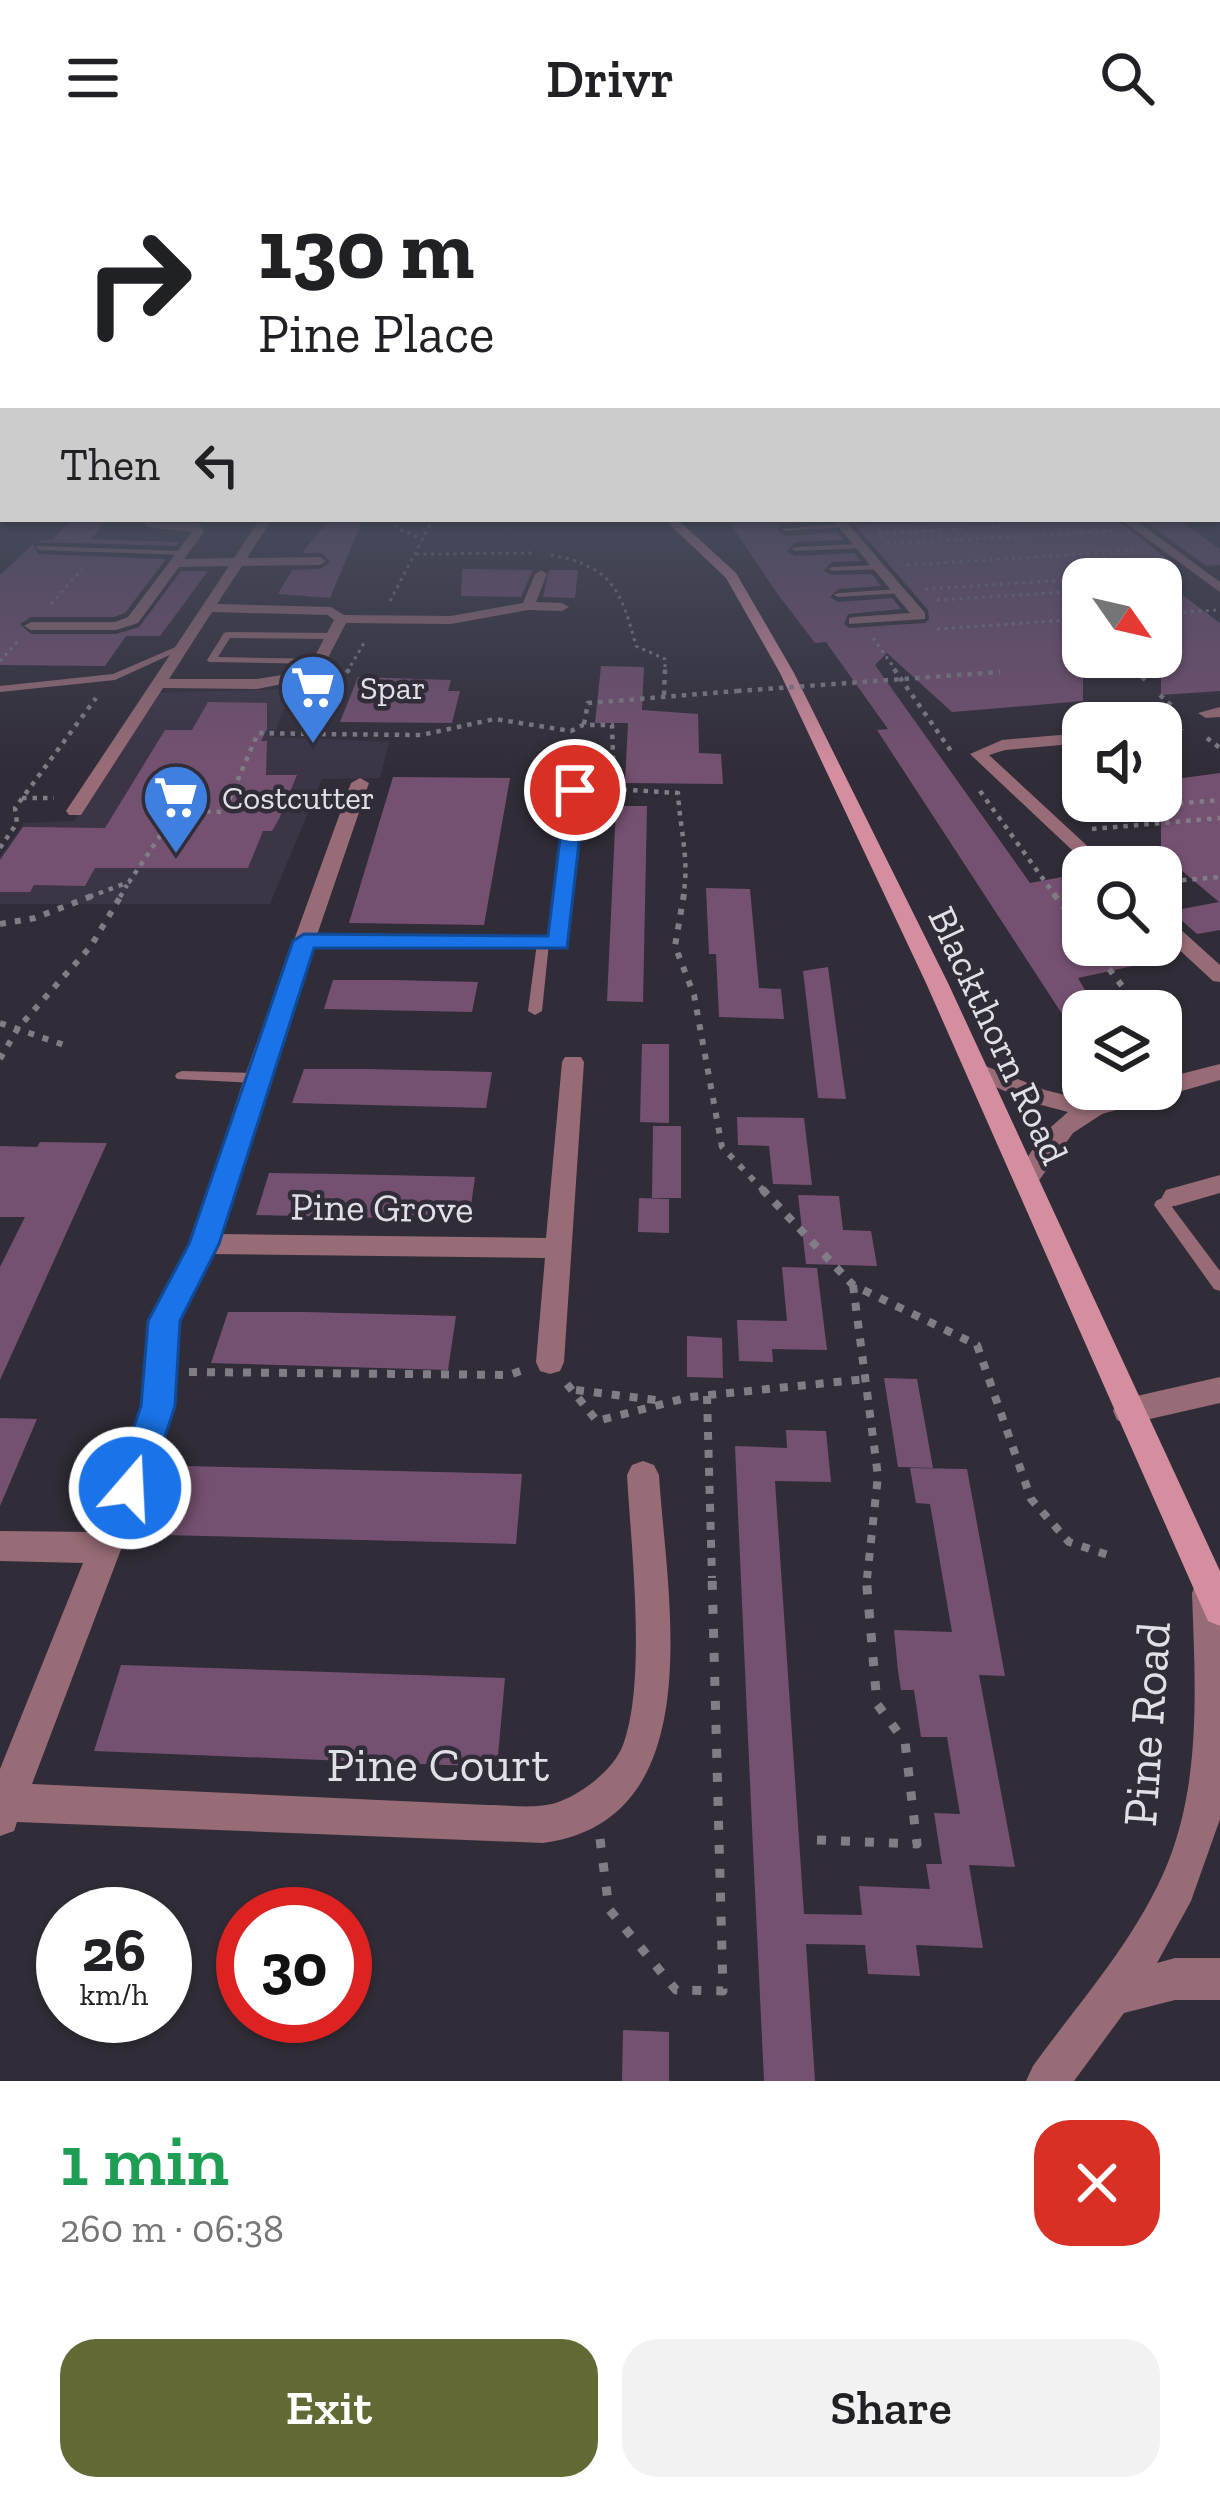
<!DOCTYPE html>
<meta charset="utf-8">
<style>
body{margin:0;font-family:"Zilla Slab",serif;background:#f2f2f2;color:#202124;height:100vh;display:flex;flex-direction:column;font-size:45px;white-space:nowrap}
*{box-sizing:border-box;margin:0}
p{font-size:39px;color:#757577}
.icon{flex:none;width:66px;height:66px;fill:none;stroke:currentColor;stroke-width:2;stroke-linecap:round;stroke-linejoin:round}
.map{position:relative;height:1925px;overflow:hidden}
.drawer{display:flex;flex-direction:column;background:#fff;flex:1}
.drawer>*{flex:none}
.top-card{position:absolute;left:0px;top:0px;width:1221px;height:366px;box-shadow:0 3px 9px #0004;background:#fff;color:#202124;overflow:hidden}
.needle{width:78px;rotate:124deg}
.fabs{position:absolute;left:1062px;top:402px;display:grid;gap:24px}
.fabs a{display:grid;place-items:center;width:120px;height:120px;border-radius:24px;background:#fff;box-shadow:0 3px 9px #0004;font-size:60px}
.speed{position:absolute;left:36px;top:1731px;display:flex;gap:24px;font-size:60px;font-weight:700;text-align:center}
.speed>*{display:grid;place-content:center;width:156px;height:156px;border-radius:50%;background:#fff;box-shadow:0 3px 9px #0004;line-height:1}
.speed small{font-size:30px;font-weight:400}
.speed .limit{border:18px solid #d22;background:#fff;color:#111}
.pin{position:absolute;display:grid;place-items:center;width:102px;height:102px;color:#fff;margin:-51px;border:6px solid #fff;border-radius:50%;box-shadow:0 3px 12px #0007}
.me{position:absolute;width:132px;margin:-66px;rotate:19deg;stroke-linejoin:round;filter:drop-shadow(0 0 9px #0008)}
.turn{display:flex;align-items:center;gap:42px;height:252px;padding:0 60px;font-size:54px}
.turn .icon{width:156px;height:156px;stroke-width:2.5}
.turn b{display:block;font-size:84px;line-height:102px}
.then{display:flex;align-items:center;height:114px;padding:0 60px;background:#0003;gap:24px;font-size:45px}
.round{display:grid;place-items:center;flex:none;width:126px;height:126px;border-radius:36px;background:#f2f2f2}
.head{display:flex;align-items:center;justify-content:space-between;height:204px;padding:0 60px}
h1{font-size:72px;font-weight:600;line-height:90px;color:#1e9e55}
.action{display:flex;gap:24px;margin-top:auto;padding:24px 60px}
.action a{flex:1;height:138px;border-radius:36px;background:#636935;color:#fff;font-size:48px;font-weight:600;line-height:138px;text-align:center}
.action a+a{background:#f2f2f2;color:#202124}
header{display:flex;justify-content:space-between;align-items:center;height:156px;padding:0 60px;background:#fff;font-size:54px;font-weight:600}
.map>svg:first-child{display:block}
.built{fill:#3b3546}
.building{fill:#755171}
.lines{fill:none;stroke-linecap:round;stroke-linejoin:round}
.path-far4{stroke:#807d86;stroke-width:3;stroke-dasharray:3 4.5;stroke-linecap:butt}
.path-far3{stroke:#807d86;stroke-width:4.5;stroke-dasharray:4.5 6;stroke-linecap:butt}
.path-far2{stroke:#807d86;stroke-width:6;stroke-dasharray:6 9;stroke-linecap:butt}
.path-far1{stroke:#807d86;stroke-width:8;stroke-dasharray:8 10;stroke-linecap:butt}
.path{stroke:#807d86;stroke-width:9;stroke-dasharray:9 15;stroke-linecap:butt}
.lane{fill:#986c76;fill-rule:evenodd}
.street{fill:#986c76;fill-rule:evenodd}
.secondary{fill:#d48e9f;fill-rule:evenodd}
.path-bridge{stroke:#807d86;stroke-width:4.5;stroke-dasharray:4.5 6;stroke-linecap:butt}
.route{fill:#1a73e8;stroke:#114b97;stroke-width:3}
.labels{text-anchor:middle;stroke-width:9;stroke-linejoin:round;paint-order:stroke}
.far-poi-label{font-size:33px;fill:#e2e0e7;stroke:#312d38;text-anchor:start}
.street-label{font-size:39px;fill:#e2e0e7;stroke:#312d38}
.near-street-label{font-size:48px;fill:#e2e0e7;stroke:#312d38}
</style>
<header><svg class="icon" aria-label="menu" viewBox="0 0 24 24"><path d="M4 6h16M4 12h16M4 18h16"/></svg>Drivr<svg class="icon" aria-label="search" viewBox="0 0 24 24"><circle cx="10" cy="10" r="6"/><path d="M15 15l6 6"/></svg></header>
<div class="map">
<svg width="1220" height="1925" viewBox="0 0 1220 1925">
<rect width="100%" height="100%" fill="#312d38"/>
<path class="built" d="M 292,533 L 273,581 L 389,586 L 380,622 L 322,623 L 270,748 L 0,748 L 0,701 L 24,667 L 74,665 L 160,537 Z"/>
<path class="building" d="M 72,363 L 109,363 L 91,383 L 179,386 L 176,390 L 34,386 L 53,383 Z
M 330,363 L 363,363 L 330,442 L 278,438 L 292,414 L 320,413 L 330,406 L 322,397 L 302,397 Z
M 727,363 L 827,363 L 781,369 L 777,374 L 785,380 L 837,376 L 844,384 L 795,386 L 787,395 L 795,400 L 854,397 L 861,405 L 832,406 L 824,415 L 832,419 L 872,418 L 881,430 L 838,433 L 830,441 L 838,446 L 892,442 L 901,453 L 848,458 L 844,468 L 849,472 L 925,467 L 929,463 L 928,454 L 854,368 L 1116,363 L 1179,412 L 1083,418 L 1083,545 L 952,556 L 887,497 L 875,509 L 1030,727 L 1073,719 L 1083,728 L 1083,789 L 1163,789 L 1165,803 L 1078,822 L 1097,855 L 1083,855 L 1083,890 L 877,574 L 888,573 L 826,486 L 815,487 L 777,437 Z
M 1142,363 L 1177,363 L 1220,393 L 1220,409 L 1206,410 Z
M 33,388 L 39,398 L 166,403 L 125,457 L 114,461 L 31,461 L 20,468 L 31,478 L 116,478 L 139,471 L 181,415 L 208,415 L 160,480 L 126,480 L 105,510 L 0,509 L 0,419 Z
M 462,413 L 533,414 L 521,441 L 461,440 Z
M 549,414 L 578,414 L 575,442 L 543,441 Z
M 1161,423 L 1220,467 L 1220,535 L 1161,539 Z
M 601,510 L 644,511 L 642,554 L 698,558 L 699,597 L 721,598 L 723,628 L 625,627 L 628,567 L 595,567 Z
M 358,521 L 451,524 L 448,535 L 460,535 L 452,567 L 340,566 Z
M 208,546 L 267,547 L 267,573 L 261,585 L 267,585 L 266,619 L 297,619 L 279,663 L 272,675 L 263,675 L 248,712 L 95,712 L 85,730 L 34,729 L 30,736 L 0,736 L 0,704 L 23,671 L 105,672 L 165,574 L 192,574 Z
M 1220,617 L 1220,774 L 1197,778 L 1171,755 L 1219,746 L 1161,697 L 1161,625 Z
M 393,621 L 510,622 L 484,769 L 349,767 Z
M 616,650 L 647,650 L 643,846 L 607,845 Z
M 706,732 L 750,733 L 759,832 L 781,833 L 784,863 L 719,861 L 716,798 L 709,798 Z
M 828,811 L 842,915 L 846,943 L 818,942 L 803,815 Z
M 333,824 L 392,824 L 478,826 L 472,856 L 324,853 Z
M 642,888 L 669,888 L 669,967 L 640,966 Z
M 304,913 L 367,913 L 492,916 L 486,952 L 292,947 Z
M 737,961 L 804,962 L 812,1029 L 773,1028 L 769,990 L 738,989 Z
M 653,970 L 681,970 L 681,1042 L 652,1042 Z
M 40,986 L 107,987 L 0,1224 L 0,1111 L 25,1061 L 0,1061 L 0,990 L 37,991 Z
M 269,1017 L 339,1018 L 475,1021 L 469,1064 L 256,1059 Z
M 798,1039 L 839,1040 L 843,1074 L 871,1075 L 877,1110 L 806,1108 Z
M 639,1042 L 669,1043 L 669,1077 L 638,1076 Z
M 782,1111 L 817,1112 L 827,1194 L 772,1193 L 773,1206 L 739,1205 L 737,1164 L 787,1165 Z
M 228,1156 L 305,1156 L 456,1160 L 448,1214 L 211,1207 Z
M 687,1180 L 722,1182 L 723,1222 L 687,1221 Z
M 884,1222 L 917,1223 L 933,1312 L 898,1311 Z
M 0,1262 L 37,1263 L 0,1350 Z
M 786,1274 L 826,1275 L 831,1326 L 775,1325 L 804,1758 L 862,1759 L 859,1730 L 930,1733 L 926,1708 L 942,1708 L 934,1657 L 960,1658 L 947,1581 L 921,1581 L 914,1534 L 901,1534 L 898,1515 L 894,1474 L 952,1476 L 930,1348 L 916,1347 L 910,1312 L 967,1313 L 1005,1520 L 979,1519 L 1015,1711 L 969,1709 L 983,1792 L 916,1789 L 920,1820 L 868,1818 L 865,1789 L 806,1788 L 815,1925 L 764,1925 L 752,1671 L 735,1290 L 787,1292 Z
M 186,1310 L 522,1318 L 516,1388 L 165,1379 Z
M 121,1509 L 505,1522 L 497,1611 L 94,1595 Z
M 623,1874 L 669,1876 L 669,1925 L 622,1925 Z"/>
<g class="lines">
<path class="path-far4" d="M 390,363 L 399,373 L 423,383
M 878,378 L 1105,364
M 886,388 L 1112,375
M 416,398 L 532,397
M 551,399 C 612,410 621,434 636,490 L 665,503 L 665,516
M 907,409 L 1133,395
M 1084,423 L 1164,418
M 1161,430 L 1179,429
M 925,433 L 1083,423
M 937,444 L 1083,435
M 390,445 L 433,363
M 51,448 L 82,413
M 1161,458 L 1216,454
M 937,473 L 1083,463
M 873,482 L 897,516
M 0,505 L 18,485
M 347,516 L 364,487"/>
<path class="path-far3" d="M 349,513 L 312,578 L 421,579 L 495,563 L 571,575 L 583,569 L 612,569 L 614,633 L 678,637 C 680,674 690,705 683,741
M 894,513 L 951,595
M 1142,521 L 1149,528
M 664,539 L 665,513
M 1160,539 L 1175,553
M 584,568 L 588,547 L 737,535
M 1207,582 L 1220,592
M 980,635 L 1056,741
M 22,642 L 54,642
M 1074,656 L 1220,644
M 1092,673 L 1220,662
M 0,692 L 17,667 L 15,652 L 96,542
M 1161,726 L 1220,721
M 89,741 L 129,726 L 177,655 L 224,656 L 258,577 L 312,578
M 120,741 L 127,729"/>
<path class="path-far2" d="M 684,738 L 675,790 L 694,839 L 722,991 L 765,1036
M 1054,738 L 1083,778
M 0,768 L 35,762 L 97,738
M 1091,789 L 1141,855
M 0,867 L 64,889
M 1161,882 L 1176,901
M 0,903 L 18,872 L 91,790 L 122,738"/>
<path class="path-far1" d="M 762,1033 L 853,1129 L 977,1189 L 1031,1343 L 1069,1386 L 1111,1400
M 853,1129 L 878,1320 L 867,1422
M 189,1216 L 509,1219 L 523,1214
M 567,1228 L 597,1265 L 690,1241 L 866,1223
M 576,1234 L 664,1245
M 707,1240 L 712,1422"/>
<path class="path" d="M 600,1683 L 609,1753 L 676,1834 L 723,1835 L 712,1419
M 817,1684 L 917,1688 L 905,1586 L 877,1548 L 866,1419"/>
<path class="lane" d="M 843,367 L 846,371 L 785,375 L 781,373 Z
M 860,388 L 863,392 L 795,395 L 791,393 L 795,391 Z
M 36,390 L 183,395 L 187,397 L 183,399 L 39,394 Z
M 878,409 L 881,409 L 881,413 L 832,415 L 828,413 L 832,411 Z
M 899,433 L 903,435 L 902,437 L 838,441 L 834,439 L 838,437 Z
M 227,476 L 332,477 L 336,480 L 332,483 L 230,482 L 218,501 L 323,503 L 325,505 L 320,508 L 209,506 L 207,504 L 224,477 Z
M 178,490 L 185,492 L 115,524 L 0,536 L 0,530 L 113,518 Z
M 543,783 L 549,787 L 542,855 L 535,859 L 528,855 L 537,787 Z
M 182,915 L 256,917 L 263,922 L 256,927 L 177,923 L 175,920 L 177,917 Z
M 1175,1035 L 1181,1037 L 1183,1041 L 1172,1051 L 1220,1115 L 1220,1135 L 1214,1133 L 1154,1049 L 1156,1045 Z"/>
<path class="street" d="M 260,363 L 272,363 L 247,402 L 320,401 L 326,405 L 320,409 L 242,410 L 217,448 L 331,451 L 344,459 L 451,460 L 523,447 L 535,418 L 541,414 L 547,418 L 536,446 L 562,447 L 569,451 L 562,455 L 528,454 L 451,468 L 346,467 L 318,521 L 257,533 L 163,532 L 81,659 L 69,659 L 66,655 L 229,410 L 179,411 L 138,467 L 116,474 L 31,474 L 24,470 L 31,466 L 115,466 L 128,461 L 192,376 L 147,371 L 143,364 L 199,367 L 204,376 L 184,403 L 234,402 ZM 212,456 L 328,459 L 334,464 L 307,515 L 257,523 L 169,523 Z
M 832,363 L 844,363 L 925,457 L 925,463 L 849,468 L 849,462 L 854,461 L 910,457 Z
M 1120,363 L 1134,363 L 1220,426 L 1220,436 Z
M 1220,551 L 1220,561 L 1206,562 L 1198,557 Z
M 1161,570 L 1176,569 L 1184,574 L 1161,580 Z
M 1083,577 L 1083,587 L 1005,594 L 989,599 L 1110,711 L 1090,711 L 970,598 L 1002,584 Z
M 580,590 L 588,595 L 566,791 L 312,791 L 220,1078 L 546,1082 L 562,906 L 565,901 L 581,901 L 584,906 L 564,1206 L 560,1215 L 550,1218 L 540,1215 L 536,1206 L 545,1102 L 212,1098 L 178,1165 L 173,1250 L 161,1288 L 32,1628 L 487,1649 C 511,1649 539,1654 561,1645 C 584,1636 614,1613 623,1589 C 647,1525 631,1390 627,1319 L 632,1309 L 643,1305 L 654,1309 L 659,1319 C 666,1438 714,1664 543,1687 L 17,1666 L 14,1675 L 0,1680 L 0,1613 L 83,1407 L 0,1405 L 0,1375 L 95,1376 L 143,1250 L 150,1165 L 191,1088 L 244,922 L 351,627 L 360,622 L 369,627 L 317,779 L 550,781 L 572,595 Z
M 1161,760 L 1168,762 L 1220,809 L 1220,826 L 1213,825 L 1161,777 Z
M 978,907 L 1045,934 L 1089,945 L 1125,933 L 1161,933 L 1161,923 L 1220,908 L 1220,924 L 1102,958 L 1073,977 L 1035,1030 L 1017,1030 L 1013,1023 L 1043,978 L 1068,956 L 1030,946 L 970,920 L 966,915 Z
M 1220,1019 L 1220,1037 L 1175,1050 L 1166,1048 L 1162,1041 L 1166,1034 Z
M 1220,1221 L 1220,1247 L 1128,1268 L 1117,1264 L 1113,1255 L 1117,1246 L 1128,1242 Z
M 1209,1421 L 1220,1425 L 1220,1663 L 1191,1745 L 1157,1807 L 1175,1802 L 1220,1802 L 1220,1844 L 1175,1844 L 1124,1857 L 1074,1925 L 1026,1925 L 1033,1910 C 1082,1842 1145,1774 1173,1693 C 1201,1612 1195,1522 1192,1437 L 1197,1425 Z"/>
<path class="secondary" d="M 664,363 L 677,363 L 736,417 L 794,517 L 948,827 L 1220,1415 L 1220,1470 L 1208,1465 L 926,827 L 780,517 L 726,422 Z"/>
<path class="path-bridge" d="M 737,535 L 1000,516"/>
</g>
<linearGradient id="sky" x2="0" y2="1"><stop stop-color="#1b191f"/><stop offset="0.56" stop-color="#484c5e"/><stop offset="1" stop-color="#484c5e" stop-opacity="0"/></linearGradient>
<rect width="1220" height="612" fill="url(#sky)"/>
<path class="route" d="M 575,628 L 585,634 L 567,792 L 314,792 L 219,1088 L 180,1165 L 175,1250 L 148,1332 L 143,1344 L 130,1349 L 118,1344 L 113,1332 L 141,1250 L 148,1165 L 189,1088 L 293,785 L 304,778 L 548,780 L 566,634 Z"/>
<defs>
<symbol id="supermarket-pin" viewBox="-11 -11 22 30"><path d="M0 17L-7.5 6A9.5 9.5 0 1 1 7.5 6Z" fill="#3f7fe0" stroke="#312d38"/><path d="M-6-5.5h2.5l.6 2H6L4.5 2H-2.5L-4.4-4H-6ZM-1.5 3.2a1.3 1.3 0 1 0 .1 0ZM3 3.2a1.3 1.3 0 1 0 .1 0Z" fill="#fff"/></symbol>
</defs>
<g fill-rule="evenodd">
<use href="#supermarket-pin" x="275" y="493" width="76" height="104"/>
<use href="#supermarket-pin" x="138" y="603" width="76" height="104"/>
</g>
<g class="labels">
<g class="far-poi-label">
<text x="360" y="543">Spar</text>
<text x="222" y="653">Costcutter</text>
</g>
<g class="street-label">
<text transform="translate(999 879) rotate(65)" y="14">Blackthorn Road</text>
<text transform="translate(382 1051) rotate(1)" y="14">Pine Grove</text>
</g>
<g class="near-street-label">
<text transform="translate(1146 1568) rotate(-86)" y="17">Pine Road</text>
<text x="438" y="1625">Pine Court</text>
</g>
</g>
</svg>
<div class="fabs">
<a><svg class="needle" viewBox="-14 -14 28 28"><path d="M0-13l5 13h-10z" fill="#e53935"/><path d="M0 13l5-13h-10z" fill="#757577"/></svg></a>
<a><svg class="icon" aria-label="sound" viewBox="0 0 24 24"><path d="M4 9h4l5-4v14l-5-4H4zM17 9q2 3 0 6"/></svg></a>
<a><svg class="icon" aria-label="search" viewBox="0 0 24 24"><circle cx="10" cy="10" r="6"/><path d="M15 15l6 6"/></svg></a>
<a><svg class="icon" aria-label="layers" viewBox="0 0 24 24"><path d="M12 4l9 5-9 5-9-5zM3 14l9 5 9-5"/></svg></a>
</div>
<div class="speed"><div>26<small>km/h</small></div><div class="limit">30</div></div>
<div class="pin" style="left:575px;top:634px;background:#d93025"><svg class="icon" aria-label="arrive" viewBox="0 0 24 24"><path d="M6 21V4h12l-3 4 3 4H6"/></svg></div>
<svg class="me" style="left:130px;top:1332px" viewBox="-20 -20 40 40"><circle r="17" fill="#1a73e8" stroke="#fff" stroke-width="3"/><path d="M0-11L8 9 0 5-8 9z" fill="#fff"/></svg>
<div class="top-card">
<div class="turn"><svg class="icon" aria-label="right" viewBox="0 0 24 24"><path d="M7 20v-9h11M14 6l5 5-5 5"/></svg><div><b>130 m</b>Pine Place</div></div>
<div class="then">Then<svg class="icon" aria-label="left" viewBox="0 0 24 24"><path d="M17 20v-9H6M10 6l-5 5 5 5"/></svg></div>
</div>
</div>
<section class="drawer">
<div class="head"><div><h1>1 min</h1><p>260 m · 06:38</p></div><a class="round" style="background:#d93025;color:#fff"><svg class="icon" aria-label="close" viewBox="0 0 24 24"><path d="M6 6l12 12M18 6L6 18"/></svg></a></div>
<div class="action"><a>Exit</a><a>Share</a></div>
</section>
